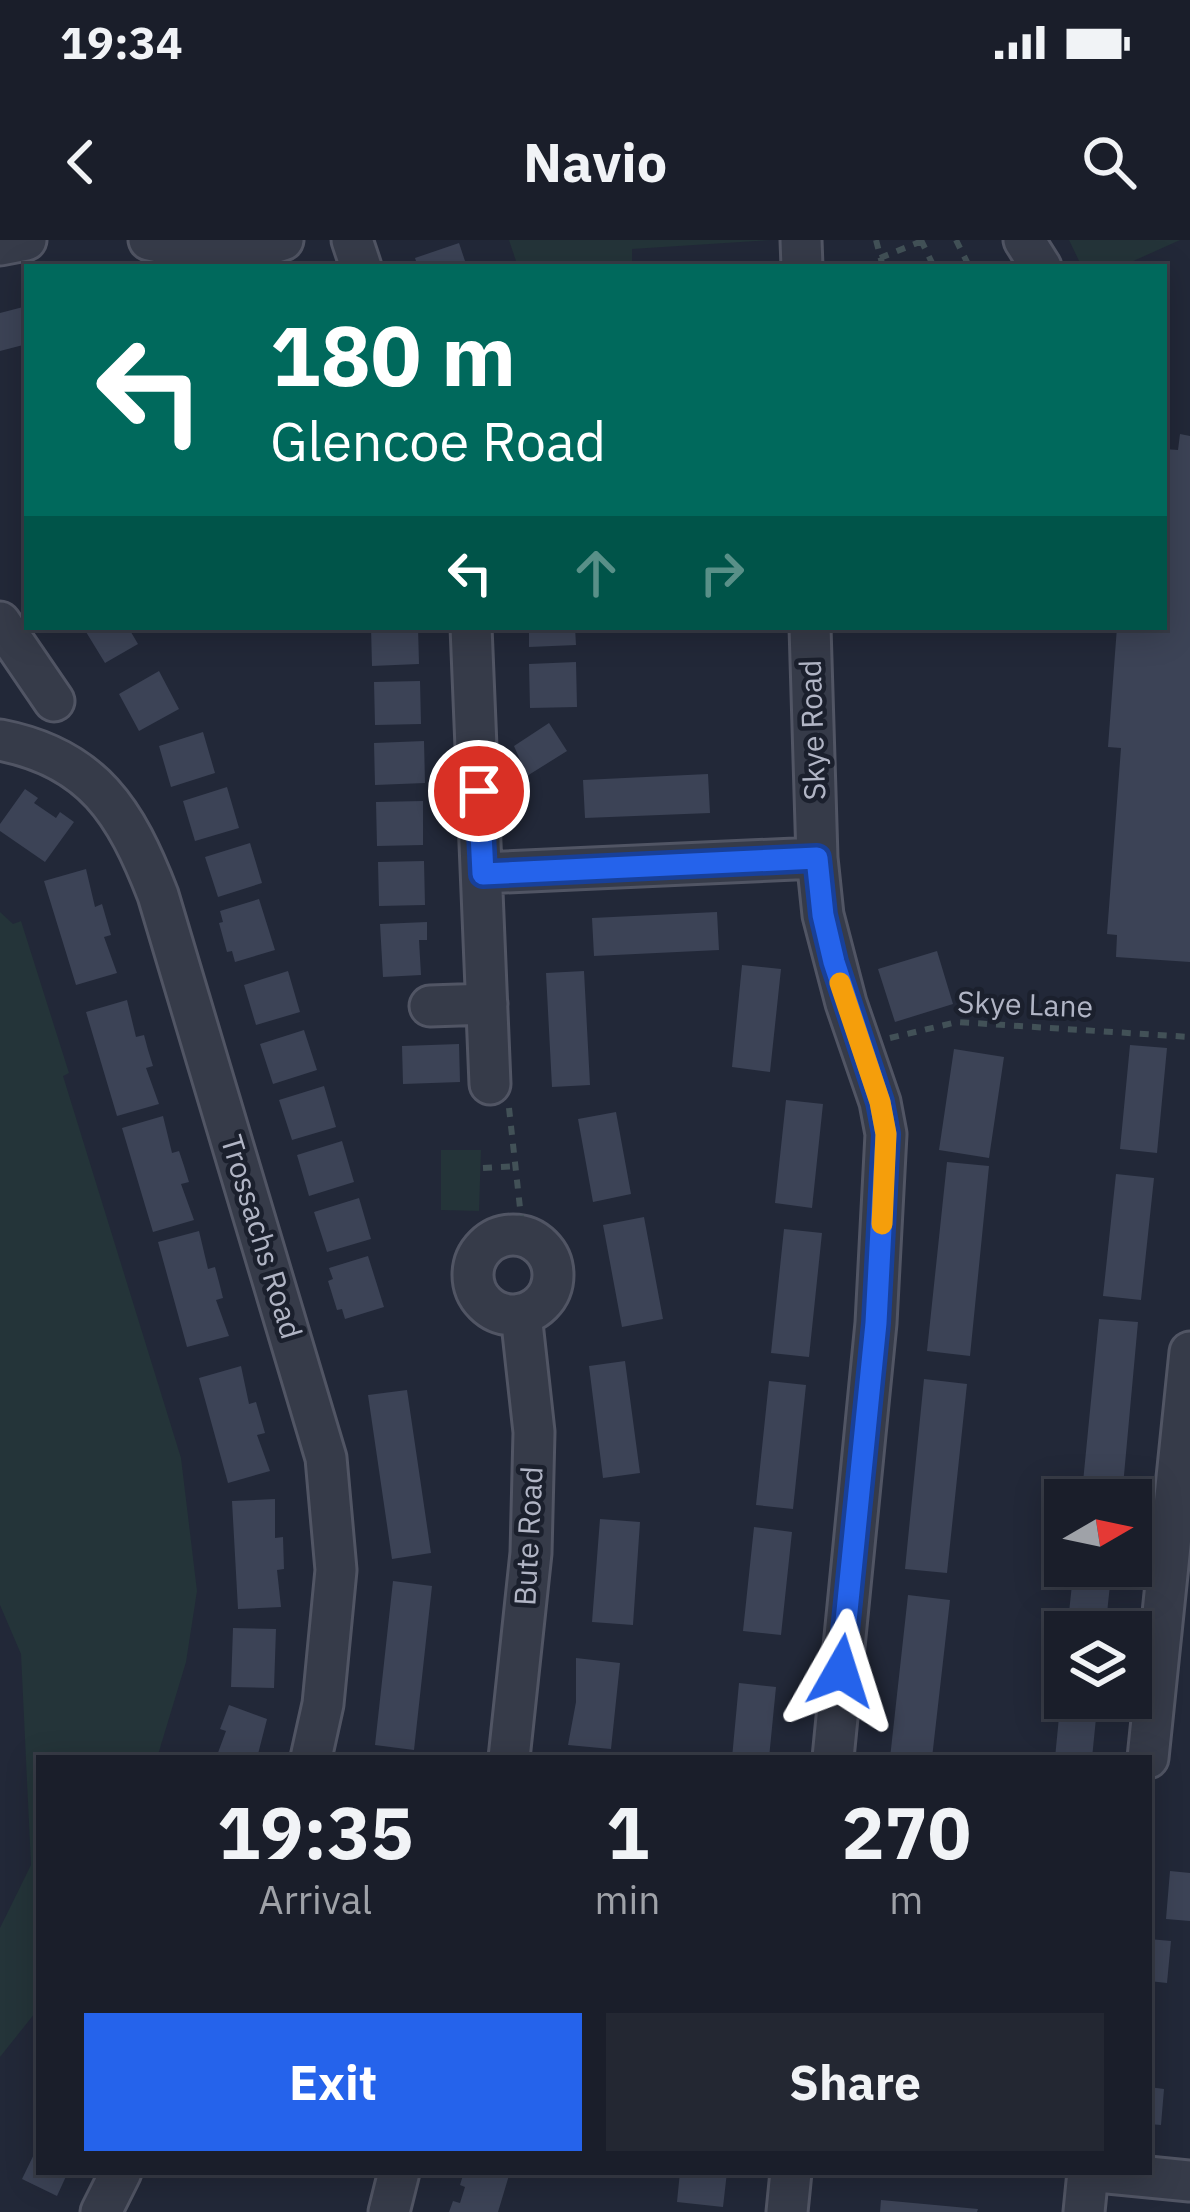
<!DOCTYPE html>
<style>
body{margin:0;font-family:"IBM Plex Sans",sans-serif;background:#232732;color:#f1f3f6;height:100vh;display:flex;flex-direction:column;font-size:45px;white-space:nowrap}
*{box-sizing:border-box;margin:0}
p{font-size:39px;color:#9fa2a8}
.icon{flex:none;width:66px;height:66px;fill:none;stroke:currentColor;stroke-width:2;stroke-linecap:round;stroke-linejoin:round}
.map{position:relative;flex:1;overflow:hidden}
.panel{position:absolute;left:36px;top:1515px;width:1116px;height:420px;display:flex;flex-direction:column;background:#1a1e2a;border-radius:0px;box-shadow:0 6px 30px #0003,0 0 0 3px #383c47}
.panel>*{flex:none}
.hud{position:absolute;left:24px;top:24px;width:1143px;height:366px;border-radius:0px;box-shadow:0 6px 30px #0003,0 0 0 3px #383c47;background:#00695c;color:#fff;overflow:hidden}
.needle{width:78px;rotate:81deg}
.controls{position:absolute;left:1044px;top:1239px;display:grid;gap:24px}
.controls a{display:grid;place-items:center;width:108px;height:108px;border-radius:0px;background:#1a1e2a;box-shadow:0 6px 30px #0003,0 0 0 3px #383c47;font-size:60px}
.pin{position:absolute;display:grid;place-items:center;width:102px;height:102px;color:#fff;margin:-51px;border:6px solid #fff;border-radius:50%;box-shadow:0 3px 12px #0007}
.me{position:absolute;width:132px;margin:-66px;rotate:6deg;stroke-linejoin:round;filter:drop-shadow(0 0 9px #0008)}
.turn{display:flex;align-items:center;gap:42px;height:252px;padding:0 48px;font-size:54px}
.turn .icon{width:156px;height:156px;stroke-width:2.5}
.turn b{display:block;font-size:84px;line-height:102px}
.lanes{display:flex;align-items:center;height:114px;padding:0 48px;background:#0003;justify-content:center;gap:60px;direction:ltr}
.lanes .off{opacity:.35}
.eta{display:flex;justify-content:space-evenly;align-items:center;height:204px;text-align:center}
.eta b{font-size:72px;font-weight:700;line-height:84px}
.action{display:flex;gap:24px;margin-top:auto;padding:24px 48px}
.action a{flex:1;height:138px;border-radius:0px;background:#2563eb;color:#fff;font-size:48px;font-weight:700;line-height:138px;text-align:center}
.action a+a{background:#232732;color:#f1f3f6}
.status{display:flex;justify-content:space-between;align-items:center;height:84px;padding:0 60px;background:#1a1e2a;direction:ltr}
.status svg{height:33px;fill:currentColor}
header{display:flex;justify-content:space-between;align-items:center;height:156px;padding:0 48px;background:#1a1e2a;font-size:54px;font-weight:700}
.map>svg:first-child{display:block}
.green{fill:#243439}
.building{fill:#3c4356}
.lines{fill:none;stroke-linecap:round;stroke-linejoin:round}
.minor-casing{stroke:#515564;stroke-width:45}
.path{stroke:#425157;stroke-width:6;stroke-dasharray:9 9;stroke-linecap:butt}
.minor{stroke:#363b49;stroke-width:39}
.route-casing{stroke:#184099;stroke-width:30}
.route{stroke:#2563eb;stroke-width:21}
.slow{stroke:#f59e0b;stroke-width:21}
.labels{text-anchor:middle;stroke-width:9;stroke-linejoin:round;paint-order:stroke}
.street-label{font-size:30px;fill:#b1b5c5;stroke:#1b202d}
</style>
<div class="status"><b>19:34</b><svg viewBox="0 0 49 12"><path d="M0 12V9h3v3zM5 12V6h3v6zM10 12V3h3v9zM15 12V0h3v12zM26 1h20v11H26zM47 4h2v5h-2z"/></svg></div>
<header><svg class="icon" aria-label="back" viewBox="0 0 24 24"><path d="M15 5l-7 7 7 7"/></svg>Navio<svg class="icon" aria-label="search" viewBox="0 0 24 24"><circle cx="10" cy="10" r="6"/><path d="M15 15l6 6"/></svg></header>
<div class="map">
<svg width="1190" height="1972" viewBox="0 0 1190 1972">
<rect width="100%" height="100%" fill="#222838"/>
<path class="green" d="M 509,0 L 770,0 L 632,9 L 632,27 L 518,27 Z
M 1069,0 L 1180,0 L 1120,27 L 1082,27 Z
M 0,672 L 13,684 L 21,681 L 69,833 L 63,836 L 181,1218 L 197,1351 L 186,1422 L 157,1518 L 39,1518 L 39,1768 L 0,1817 L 0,1688 L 31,1625 L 21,1414 L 0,1365 Z
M 441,910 L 481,910 L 479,971 L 441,970 Z"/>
<path class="building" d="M 459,3 L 467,27 L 418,27 L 415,18 Z
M 27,66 L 27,104 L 0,111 L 0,73 Z
M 1180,194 L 1190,196 L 1190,722 L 1116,717 L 1117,695 L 1107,694 L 1121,508 L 1108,507 L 1117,387 L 1164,387 L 1164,209 L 1178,210 Z
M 83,387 L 128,387 L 138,404 L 105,423 Z
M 371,387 L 418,387 L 419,424 L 372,426 Z
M 529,387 L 575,387 L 576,405 L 529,407 Z
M 576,422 L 577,467 L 530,468 L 529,424 Z
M 159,431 L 179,469 L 139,491 L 119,454 Z
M 420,441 L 421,484 L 375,485 L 374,442 Z
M 549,483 L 567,511 L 527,536 L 514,506 Z
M 203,492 L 215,533 L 171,547 L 159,506 Z
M 424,501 L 425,543 L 375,545 L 374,503 Z
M 708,534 L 710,573 L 585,578 L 583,540 Z
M 227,547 L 239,588 L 195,601 L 183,561 Z
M 25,549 L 38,558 L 34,563 L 56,578 L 60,572 L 74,582 L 45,622 L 0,591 L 0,584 Z
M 423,561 L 423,605 L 377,606 L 376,562 Z
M 250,603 L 262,643 L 218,657 L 205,617 Z
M 424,621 L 425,665 L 379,666 L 378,622 Z
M 86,629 L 95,667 L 102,664 L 111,695 L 104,697 L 117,733 L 76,745 L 44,641 Z
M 259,659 L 275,710 L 235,722 L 232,711 L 227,712 L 219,683 L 223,682 L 220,671 Z
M 717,672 L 719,710 L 594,716 L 592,678 Z
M 427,682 L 427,700 L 419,700 L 421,735 L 383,737 L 380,684 Z
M 937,711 L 953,764 L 895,782 L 878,729 Z
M 742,725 L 781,729 L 770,832 L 732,827 Z
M 288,731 L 300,772 L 256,785 L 244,745 Z
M 584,731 L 590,845 L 552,847 L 546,733 Z
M 127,760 L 136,797 L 144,795 L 148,810 L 153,826 L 146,828 L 159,864 L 117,876 L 86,772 Z
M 304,790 L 317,830 L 273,844 L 260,804 Z
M 459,804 L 460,842 L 403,844 L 402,806 Z
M 1130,805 L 1167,808 L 1157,913 L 1120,909 Z
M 954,809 L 1004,817 L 989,918 L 939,910 Z
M 324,846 L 336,887 L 292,900 L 279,860 Z
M 786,860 L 823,864 L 812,968 L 775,963 Z
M 616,872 L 631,954 L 593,962 L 578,879 Z
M 163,876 L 172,913 L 179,911 L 184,926 L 189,942 L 181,944 L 194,980 L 153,992 L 122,888 Z
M 342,901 L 354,942 L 309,956 L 297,915 Z
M 947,922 L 989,926 L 970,1116 L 927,1111 Z
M 1116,934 L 1154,938 L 1141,1060 L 1103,1056 Z
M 359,958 L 371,999 L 327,1012 L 314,972 Z
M 644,977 L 663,1079 L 622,1087 L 603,985 Z
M 784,989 L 822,993 L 809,1117 L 771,1113 Z
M 199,991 L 208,1029 L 215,1027 L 219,1042 L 223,1058 L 216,1060 L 229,1096 L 187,1107 L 158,1002 Z
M 368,1016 L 384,1067 L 345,1079 L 342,1069 L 337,1070 L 328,1041 L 333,1039 L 329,1028 Z
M 1099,1079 L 1138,1082 L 1123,1246 L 1083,1242 Z
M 625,1121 L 640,1233 L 603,1238 L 589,1126 Z
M 241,1126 L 249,1164 L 256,1162 L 265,1193 L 257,1195 L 270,1231 L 228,1243 L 199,1138 Z
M 924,1139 L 967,1144 L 947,1333 L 905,1329 Z
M 769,1141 L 806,1145 L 793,1269 L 756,1265 Z
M 407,1150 L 431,1313 L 392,1319 L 368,1155 Z
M 275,1259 L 275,1298 L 283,1297 L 284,1329 L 277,1330 L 281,1367 L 238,1369 L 232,1261 Z
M 600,1279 L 640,1282 L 633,1385 L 592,1382 Z
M 754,1287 L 792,1292 L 781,1395 L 743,1391 Z
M 1074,1326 L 1112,1326 L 1105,1392 L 1067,1391 Z
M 393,1341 L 432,1346 L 414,1510 L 375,1505 Z
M 908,1355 L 950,1360 L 932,1518 L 890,1518 Z
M 233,1388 L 276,1389 L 274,1448 L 231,1447 Z
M 576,1418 L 620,1423 L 611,1509 L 568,1505 L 576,1462 Z
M 739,1443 L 776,1447 L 769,1518 L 732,1518 Z
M 1062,1446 L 1065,1447 L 1065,1458 L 1098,1458 L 1092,1518 L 1055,1518 Z
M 229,1465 L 267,1479 L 257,1518 L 216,1518 L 226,1491 L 220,1489 Z
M 1170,1631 L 1190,1633 L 1190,1681 L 1166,1679 Z
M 1149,1699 L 1171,1701 L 1167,1743 L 1149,1741 Z
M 1149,1847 L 1164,1849 L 1161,1885 L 1149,1884 Z
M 39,1904 L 39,1932 L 68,1932 L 57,1956 L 22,1939 Z
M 464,1932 L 510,1932 L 498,1972 L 449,1972 L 453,1961 L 460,1963 L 465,1947 L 460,1945 Z
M 680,1932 L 727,1932 L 723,1967 L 677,1962 Z
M 881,1960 L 978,1969 L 977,1972 L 880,1972 Z"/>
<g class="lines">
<defs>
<path id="minor" d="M 149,0 L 219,15 L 235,15 L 283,0
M 352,0 L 361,27
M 801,0 L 802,27
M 1024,0 L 1041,27
M 0,5 L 26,0
M 0,382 L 54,461
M 471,387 L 490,844
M 810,387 L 817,618 L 823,675 L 846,763 L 880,862 L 886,894 L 876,1083 L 833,1518
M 0,500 C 93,518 126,572 158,655 L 326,1218 L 336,1330 L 323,1464 L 311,1518
M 483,633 L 817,618
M 430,766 L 487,764
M473 1035a40 40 0 1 1 80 0a40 40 0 1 1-80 0Z
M 509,1518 L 531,1313 L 534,1192 L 521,1074
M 1148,1518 L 1190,1112
M 1098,1932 L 1190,1941
M 101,1972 L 121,1932
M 389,1972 L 399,1932
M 787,1972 L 791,1932
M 1084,1972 L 1088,1932"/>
</defs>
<use href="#minor" class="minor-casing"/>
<path class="path" d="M 876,0 L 883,27
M 921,0 L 934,27
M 956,0 L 968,24 L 961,27
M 880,18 L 922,1
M 890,798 L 957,782 L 1190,797
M 509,868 L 523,995
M 483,928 L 517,926"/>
<use href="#minor" class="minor"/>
</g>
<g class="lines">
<defs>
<path id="route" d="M 479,551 L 483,634 L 817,618 L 823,675 L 834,722 L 880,862 L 886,894 L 876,1083 L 841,1431"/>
</defs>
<use href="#route" class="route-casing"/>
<use href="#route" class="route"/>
<path class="slow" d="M 840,743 L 880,862 L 886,894 L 882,984"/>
</g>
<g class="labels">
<g class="street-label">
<text transform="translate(813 490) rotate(-92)" y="10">Skye Road</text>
<text transform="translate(1025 765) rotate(2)" y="10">Skye Lane</text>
<text transform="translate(261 997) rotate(73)" y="10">Trossachs Road</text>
<text transform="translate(529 1296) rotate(-87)" y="10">Bute Road</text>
</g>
</g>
</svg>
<div class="controls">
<a><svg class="needle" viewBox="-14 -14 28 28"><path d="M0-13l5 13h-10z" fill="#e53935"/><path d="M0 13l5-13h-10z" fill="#9fa2a8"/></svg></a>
<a><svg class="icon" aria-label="layers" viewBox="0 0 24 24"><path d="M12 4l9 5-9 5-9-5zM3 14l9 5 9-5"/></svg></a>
</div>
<div class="pin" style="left:479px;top:551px;background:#d93025"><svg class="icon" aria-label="arrive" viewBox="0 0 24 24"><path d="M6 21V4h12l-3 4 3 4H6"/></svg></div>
<svg class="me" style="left:841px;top:1431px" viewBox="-20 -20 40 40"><path d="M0-17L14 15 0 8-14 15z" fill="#2563eb" stroke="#fff" stroke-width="4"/></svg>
<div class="hud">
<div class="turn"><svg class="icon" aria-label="left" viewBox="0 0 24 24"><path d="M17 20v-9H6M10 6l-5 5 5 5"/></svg><div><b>180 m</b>Glencoe Road</div></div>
<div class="lanes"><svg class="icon" aria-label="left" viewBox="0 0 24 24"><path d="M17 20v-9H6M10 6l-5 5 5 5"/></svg><svg class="icon off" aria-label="ahead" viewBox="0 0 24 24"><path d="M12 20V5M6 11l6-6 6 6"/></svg><svg class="icon off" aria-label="right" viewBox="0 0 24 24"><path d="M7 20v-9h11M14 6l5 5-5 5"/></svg></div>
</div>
<section class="panel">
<div class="eta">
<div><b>19:35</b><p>Arrival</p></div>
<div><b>1</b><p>min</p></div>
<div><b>270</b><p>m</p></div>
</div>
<div class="action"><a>Exit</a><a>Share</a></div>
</section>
</div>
